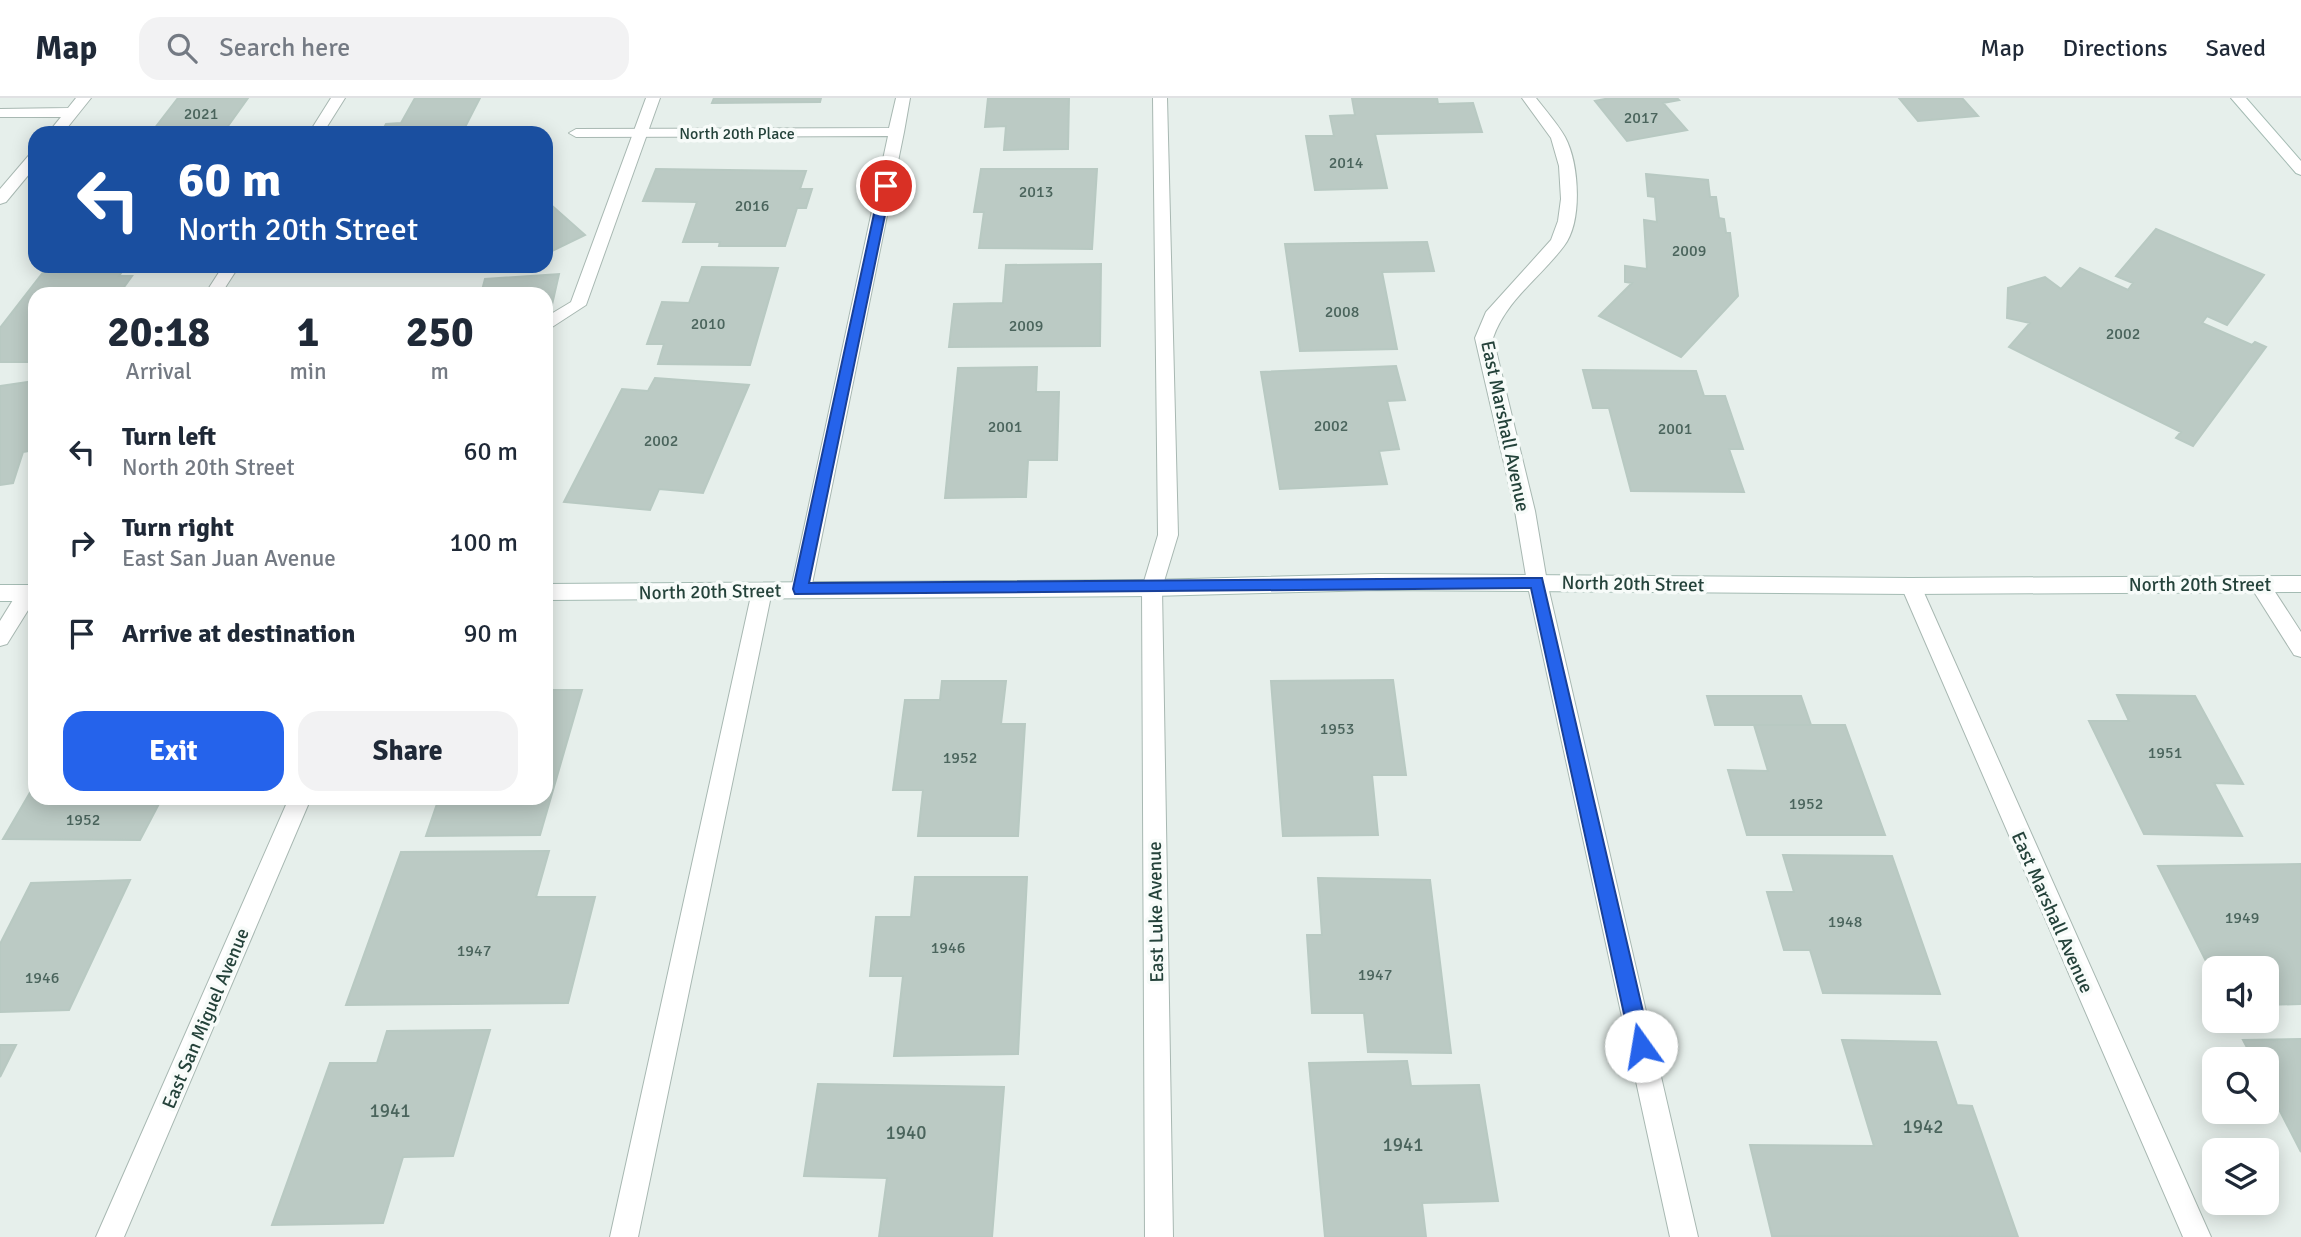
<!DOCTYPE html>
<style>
body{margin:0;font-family:Signika,sans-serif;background:#f2f2f3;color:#1f2937;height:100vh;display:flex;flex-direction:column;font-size:26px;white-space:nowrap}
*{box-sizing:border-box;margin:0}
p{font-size:23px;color:#747a83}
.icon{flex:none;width:38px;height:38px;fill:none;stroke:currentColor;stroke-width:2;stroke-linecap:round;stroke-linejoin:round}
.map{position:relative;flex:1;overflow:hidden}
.drawer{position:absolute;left:28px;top:189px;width:525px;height:518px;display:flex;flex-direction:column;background:#fff;border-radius:21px;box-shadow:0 4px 18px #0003}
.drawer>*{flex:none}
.banner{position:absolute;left:28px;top:28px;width:525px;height:147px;border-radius:21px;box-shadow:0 4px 18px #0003;background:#1a4fa0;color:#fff;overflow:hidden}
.buttons{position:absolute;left:2202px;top:858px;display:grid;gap:14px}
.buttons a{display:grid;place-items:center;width:77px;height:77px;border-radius:14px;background:#fff;box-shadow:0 4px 18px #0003;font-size:35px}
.pin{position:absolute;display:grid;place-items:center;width:60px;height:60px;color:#fff;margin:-30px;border:4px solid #fff;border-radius:50%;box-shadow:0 2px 7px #0007}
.me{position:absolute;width:77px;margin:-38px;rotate:347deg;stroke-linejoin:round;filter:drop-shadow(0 0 5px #0008)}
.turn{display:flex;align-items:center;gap:24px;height:147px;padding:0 35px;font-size:32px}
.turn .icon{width:91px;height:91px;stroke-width:2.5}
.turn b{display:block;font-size:49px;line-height:60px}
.eta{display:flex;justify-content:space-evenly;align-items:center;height:119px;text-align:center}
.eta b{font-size:42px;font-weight:800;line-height:49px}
.action{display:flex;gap:14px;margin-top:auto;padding:14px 35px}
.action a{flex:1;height:80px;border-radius:21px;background:#2563eb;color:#fff;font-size:28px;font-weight:800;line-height:80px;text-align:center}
.action a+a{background:#f2f2f3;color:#1f2937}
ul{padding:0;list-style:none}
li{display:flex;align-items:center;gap:21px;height:91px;padding:0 35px}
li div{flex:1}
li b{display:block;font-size:26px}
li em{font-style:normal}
header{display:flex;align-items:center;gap:42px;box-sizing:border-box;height:98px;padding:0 35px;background:#fff;border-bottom:2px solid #e0e1e3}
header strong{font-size:33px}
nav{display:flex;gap:38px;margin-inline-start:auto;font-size:24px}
.search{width:490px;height:63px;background:#f2f2f3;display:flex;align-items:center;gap:18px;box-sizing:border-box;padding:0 24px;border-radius:21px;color:#747a83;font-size:26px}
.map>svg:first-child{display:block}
.building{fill:#bbcac4;stroke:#b8c9c2;stroke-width:2}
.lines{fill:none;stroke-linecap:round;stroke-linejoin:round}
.lane-casing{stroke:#a8b8b2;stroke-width:2}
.street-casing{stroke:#a8b8b2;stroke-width:2}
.secondary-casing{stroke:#a4bbb3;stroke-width:2}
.lane{fill:#fff;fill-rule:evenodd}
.street{fill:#fff;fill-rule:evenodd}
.secondary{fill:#fff;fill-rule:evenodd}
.route{fill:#2563eb;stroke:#184099;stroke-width:2}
.labels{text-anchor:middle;stroke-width:7;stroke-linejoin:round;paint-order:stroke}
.number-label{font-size:16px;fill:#4a645c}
.far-street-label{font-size:16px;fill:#24423a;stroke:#f7fbf9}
.street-label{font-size:19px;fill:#24423a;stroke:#f7fbf9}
.near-number-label{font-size:19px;fill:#4a645c}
</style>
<header>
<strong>Map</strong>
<div class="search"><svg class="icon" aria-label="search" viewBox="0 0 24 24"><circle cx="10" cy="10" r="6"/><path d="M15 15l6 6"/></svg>Search here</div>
<nav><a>Map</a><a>Directions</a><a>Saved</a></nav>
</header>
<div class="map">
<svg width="2301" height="1139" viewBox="0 0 2301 1139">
<rect width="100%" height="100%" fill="#e6efeb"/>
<path class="building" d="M 178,0 L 248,0 L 223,35 L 140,35 L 143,31 L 154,31 Z
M 415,0 L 480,0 L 462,35 L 381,35 L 386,26 L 401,25 Z
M 714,0 L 821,0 L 820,4 L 712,5 Z
M 988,0 L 1069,0 L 1068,51 L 1004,52 L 1006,28 L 985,29 Z
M 1352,0 L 1437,0 L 1438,6 L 1473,5 L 1482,34 L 1375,36 L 1387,90 L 1315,92 L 1306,38 L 1334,38 L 1330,18 L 1355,17 Z
M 1610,0 L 1677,0 L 1679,2 L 1663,5 L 1687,32 L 1627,43 L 1595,3 Z
M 1899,0 L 1962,0 L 1978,18 L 1918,23 Z
M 656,71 L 806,73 L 800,91 L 812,91 L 806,110 L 797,110 L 785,148 L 719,148 L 720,144 L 683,144 L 697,104 L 643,103 Z
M 981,71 L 1097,71 L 1092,151 L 979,150 L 984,114 L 974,114 Z
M 1646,76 L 1708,82 L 1710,99 L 1716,99 L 1719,120 L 1724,121 L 1726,135 L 1730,135 L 1738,198 L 1681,259 L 1599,218 L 1632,185 L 1625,184 L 1625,168 L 1647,171 L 1644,122 L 1657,124 L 1655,99 L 1648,98 Z
M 550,106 L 585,137 L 546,156 L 546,108 Z
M 2156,131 L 2264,177 L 2227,227 L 2207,218 L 2202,225 L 2252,247 L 2255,244 L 2266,249 L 2193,348 L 2176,340 L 2181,334 L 2009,249 L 2030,225 L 2007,220 L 2008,190 L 2045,179 L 2061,191 L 2080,170 L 2128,192 L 2133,185 L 2116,178 Z
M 1427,144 L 1434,173 L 1382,174 L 1397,251 L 1300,253 L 1285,146 Z
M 1101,166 L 1100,248 L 949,249 L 954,206 L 1003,205 L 1006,167 Z
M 48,168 L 126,168 L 119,178 L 132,178 L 119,196 L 35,196 L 35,264 L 0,264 L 0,230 Z
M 702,169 L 778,170 L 750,267 L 658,266 L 664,246 L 647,246 L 662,204 L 689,205 Z
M 559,176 L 552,207 L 546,207 L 546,196 L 481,196 L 485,181 Z
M 1396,268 L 1405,302 L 1387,303 L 1399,351 L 1379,353 L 1387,386 L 1280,391 L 1261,274 Z
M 1037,269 L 1036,294 L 1059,294 L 1057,362 L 1028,362 L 1026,399 L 945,400 L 958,270 Z
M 1583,272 L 1696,273 L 1704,298 L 1725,298 L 1743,351 L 1729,351 L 1744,394 L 1631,393 L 1609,310 L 1593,310 Z
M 655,280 L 749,287 L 703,395 L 659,391 L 650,412 L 564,404 L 622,291 L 648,293 Z
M 35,283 L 35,352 L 23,354 L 13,385 L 0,387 L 0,288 Z
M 1393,582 L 1406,677 L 1372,677 L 1378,737 L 1283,738 L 1271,583 Z
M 942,583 L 1006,583 L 1001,626 L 1025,626 L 1018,738 L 918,738 L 923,692 L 893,692 L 905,602 L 940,602 Z
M 546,592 L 582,592 L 540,737 L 426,738 L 439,700 L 546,700 Z
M 2117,597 L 2195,598 L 2243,686 L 2214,685 L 2242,738 L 2144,736 L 2089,623 L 2129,623 Z
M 1707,598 L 1801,598 L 1811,627 L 1715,627 Z
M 1754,627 L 1845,627 L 1885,737 L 1747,737 L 1728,672 L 1768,673 Z
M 35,686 L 35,700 L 162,700 L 140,742 L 3,741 Z
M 549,753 L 536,799 L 595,799 L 568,905 L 346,907 L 401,754 Z
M 1783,757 L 1892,758 L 1940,896 L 1823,895 L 1810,852 L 1784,852 L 1767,794 L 1794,794 Z
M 2301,766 L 2301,906 L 2266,907 L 2266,870 L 2214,870 L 2214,879 L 2158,768 Z
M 915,779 L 1027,779 L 1018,956 L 894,958 L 903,878 L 870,878 L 876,819 L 911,819 Z
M 1318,780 L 1430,782 L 1451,955 L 1368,954 L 1364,915 L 1312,915 L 1307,837 L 1322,837 Z
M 130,782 L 69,912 L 0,914 L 0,846 L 31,785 Z
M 490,932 L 453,1058 L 403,1059 L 383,1125 L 272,1127 L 330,965 L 377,965 L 387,933 Z
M 2301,941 L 2301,1054 L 2266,986 L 2266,961 L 2253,961 L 2243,942 Z
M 1842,942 L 1936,944 L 1957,1007 L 1972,1008 L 2018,1139 L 1772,1138 L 1750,1047 L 1874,1048 Z
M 0,947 L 16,947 L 0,979 Z
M 1407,963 L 1411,988 L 1479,987 L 1498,1103 L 1422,1105 L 1426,1139 L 1325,1139 L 1309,965 Z
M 818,986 L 1004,989 L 992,1139 L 879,1139 L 887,1080 L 804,1078 Z"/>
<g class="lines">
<defs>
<path id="lane" d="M 331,0 L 345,0 L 323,35 L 309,35 Z
M 646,0 L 660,0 L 586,207 L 546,233 L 546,219 L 571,204 Z
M 1153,0 L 1167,0 L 1178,437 L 1162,490 L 1159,496 L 1152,498 L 1145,496 L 1142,490 L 1158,437 Z
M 223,168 L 239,168 L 221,196 L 205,196 Z
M 1537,476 L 1544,478 L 1547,484 L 1698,1139 L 1670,1139 L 1527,484 L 1530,478 Z
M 2259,478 L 2266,480 L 2301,534 L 2301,559 L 2294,557 L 2249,486 L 2252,480 Z
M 762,485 L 769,487 L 772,493 L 638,1139 L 610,1139 L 752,493 L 755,487 Z
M 28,487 L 35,489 L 35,501 L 7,546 L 0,548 L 0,523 L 21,489 Z"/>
<path id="street" d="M 76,0 L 91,0 L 63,35 L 48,35 L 61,19 L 0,19 L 0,11 L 68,10 Z
M 896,0 L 910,0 L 904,34 L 811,491 L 808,497 L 801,499 L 794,497 L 791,491 L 888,38 L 576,39 L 569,35 L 576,31 L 889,30 Z
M 1522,0 L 1536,0 C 1546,13 1557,25 1565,39 C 1579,65 1583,123 1564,148 C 1540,180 1506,202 1493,240 L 1535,413 L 1547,484 L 1544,490 L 1537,492 L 1530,490 L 1527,484 L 1515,413 L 1475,240 L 1486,214 L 1551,142 L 1558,123 L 1561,101 L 1559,68 L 1551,40 Z
M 35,54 L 35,69 L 6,104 L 0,106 L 0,91 L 30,56 Z
M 1911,480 L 1918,482 L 1921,488 L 2211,1139 L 2183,1139 L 1901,488 L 1904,482 Z
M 1152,482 L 1159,484 L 1162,490 L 1173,1139 L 1145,1139 L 1142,490 L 1145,484 Z
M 289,700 L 311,700 L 124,1139 L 96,1139 Z"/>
<path id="secondary" d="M 2231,0 L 2246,0 L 2301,63 L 2301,77 L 2296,75 Z
M 1378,476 L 1911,480 L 2301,478 L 2301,494 L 1911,496 L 1378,492 L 1152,498 L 546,502 L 546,486 L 1152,482 Z
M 0,487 L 35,487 L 35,503 L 0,503 Z"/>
</defs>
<use href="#lane" class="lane-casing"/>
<use href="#street" class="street-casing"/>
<use href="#secondary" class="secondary-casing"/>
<use href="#lane" class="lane"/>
<use href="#street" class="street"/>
<use href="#secondary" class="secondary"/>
</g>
<path class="route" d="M 886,85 L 891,88 L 809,485 L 1542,480 L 1651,948 L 1648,955 L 1641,957 L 1634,955 L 1631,948 L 1531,490 L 795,496 L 793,491 L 880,88 Z"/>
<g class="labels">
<g class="number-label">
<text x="201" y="21">2021</text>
<text x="1641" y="25">2017</text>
<text x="1346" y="70">2014</text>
<text x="1036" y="99">2013</text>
<text x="752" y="113">2016</text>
<text x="1689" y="158">2009</text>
<text x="1342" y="219">2008</text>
<text x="708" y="231">2010</text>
<text x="1026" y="233">2009</text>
<text x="2123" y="241">2002</text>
<text x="1331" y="333">2002</text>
<text x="1005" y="334">2001</text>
<text x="1675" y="336">2001</text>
<text x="661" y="348">2002</text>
<text x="1337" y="636">1953</text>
<text x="2165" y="660">1951</text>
<text x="960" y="665">1952</text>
<text x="1806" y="711">1952</text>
<text x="83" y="727">1952</text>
<text x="2242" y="825">1949</text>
<text x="1845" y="829">1948</text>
<text x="948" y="855">1946</text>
<text x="474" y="858">1947</text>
<text x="1375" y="882">1947</text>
<text x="42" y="885">1946</text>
</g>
<g class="far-street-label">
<text x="737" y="41">North 20th Place</text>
</g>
<g class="street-label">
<text transform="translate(1506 328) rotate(78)" y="7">East Marshall Avenue</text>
<text transform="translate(1633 485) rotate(1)" y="7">North 20th Street</text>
<text x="2200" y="493">North 20th Street</text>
<text transform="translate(710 493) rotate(-1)" y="7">North 20th Street</text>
<text transform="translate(1155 814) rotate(-91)" y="7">East Luke Avenue</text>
<text transform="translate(2053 814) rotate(66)" y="7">East Marshall Avenue</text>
<text transform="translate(205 920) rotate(-67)" y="7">East San Miguel Avenue</text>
</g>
<g class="near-number-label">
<text x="390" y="1019">1941</text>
<text x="1923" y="1035">1942</text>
<text x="906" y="1041">1940</text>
<text x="1403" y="1053">1941</text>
</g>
</g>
</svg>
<div class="buttons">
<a><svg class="icon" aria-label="sound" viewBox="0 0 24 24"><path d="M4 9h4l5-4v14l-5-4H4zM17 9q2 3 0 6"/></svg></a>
<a><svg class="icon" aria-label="search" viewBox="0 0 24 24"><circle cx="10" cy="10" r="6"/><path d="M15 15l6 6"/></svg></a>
<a><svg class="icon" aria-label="layers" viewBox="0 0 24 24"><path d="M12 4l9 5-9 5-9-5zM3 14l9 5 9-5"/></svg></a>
</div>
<div class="pin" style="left:886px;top:88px;background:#d93025"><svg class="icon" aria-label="arrive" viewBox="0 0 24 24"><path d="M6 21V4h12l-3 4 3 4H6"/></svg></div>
<svg class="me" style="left:1641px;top:948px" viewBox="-20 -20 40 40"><circle r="19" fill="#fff"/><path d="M0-13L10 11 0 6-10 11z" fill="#2563eb"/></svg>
<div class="banner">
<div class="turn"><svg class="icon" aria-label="left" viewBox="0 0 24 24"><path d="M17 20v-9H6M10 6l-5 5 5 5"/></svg><div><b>60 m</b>North 20th Street</div></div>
</div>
<section class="drawer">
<div class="eta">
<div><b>20:18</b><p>Arrival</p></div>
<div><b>1</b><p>min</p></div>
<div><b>250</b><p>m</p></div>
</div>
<ul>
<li><svg class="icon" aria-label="left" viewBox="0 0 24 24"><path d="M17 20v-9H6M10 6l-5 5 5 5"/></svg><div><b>Turn left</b><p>North 20th Street</p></div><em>60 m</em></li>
<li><svg class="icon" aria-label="right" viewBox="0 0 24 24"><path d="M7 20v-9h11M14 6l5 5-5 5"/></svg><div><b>Turn right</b><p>East San Juan Avenue</p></div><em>100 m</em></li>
<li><svg class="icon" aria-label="arrive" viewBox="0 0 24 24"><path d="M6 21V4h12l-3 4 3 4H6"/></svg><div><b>Arrive at destination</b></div><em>90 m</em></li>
</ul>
<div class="action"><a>Exit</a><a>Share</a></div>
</section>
</div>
